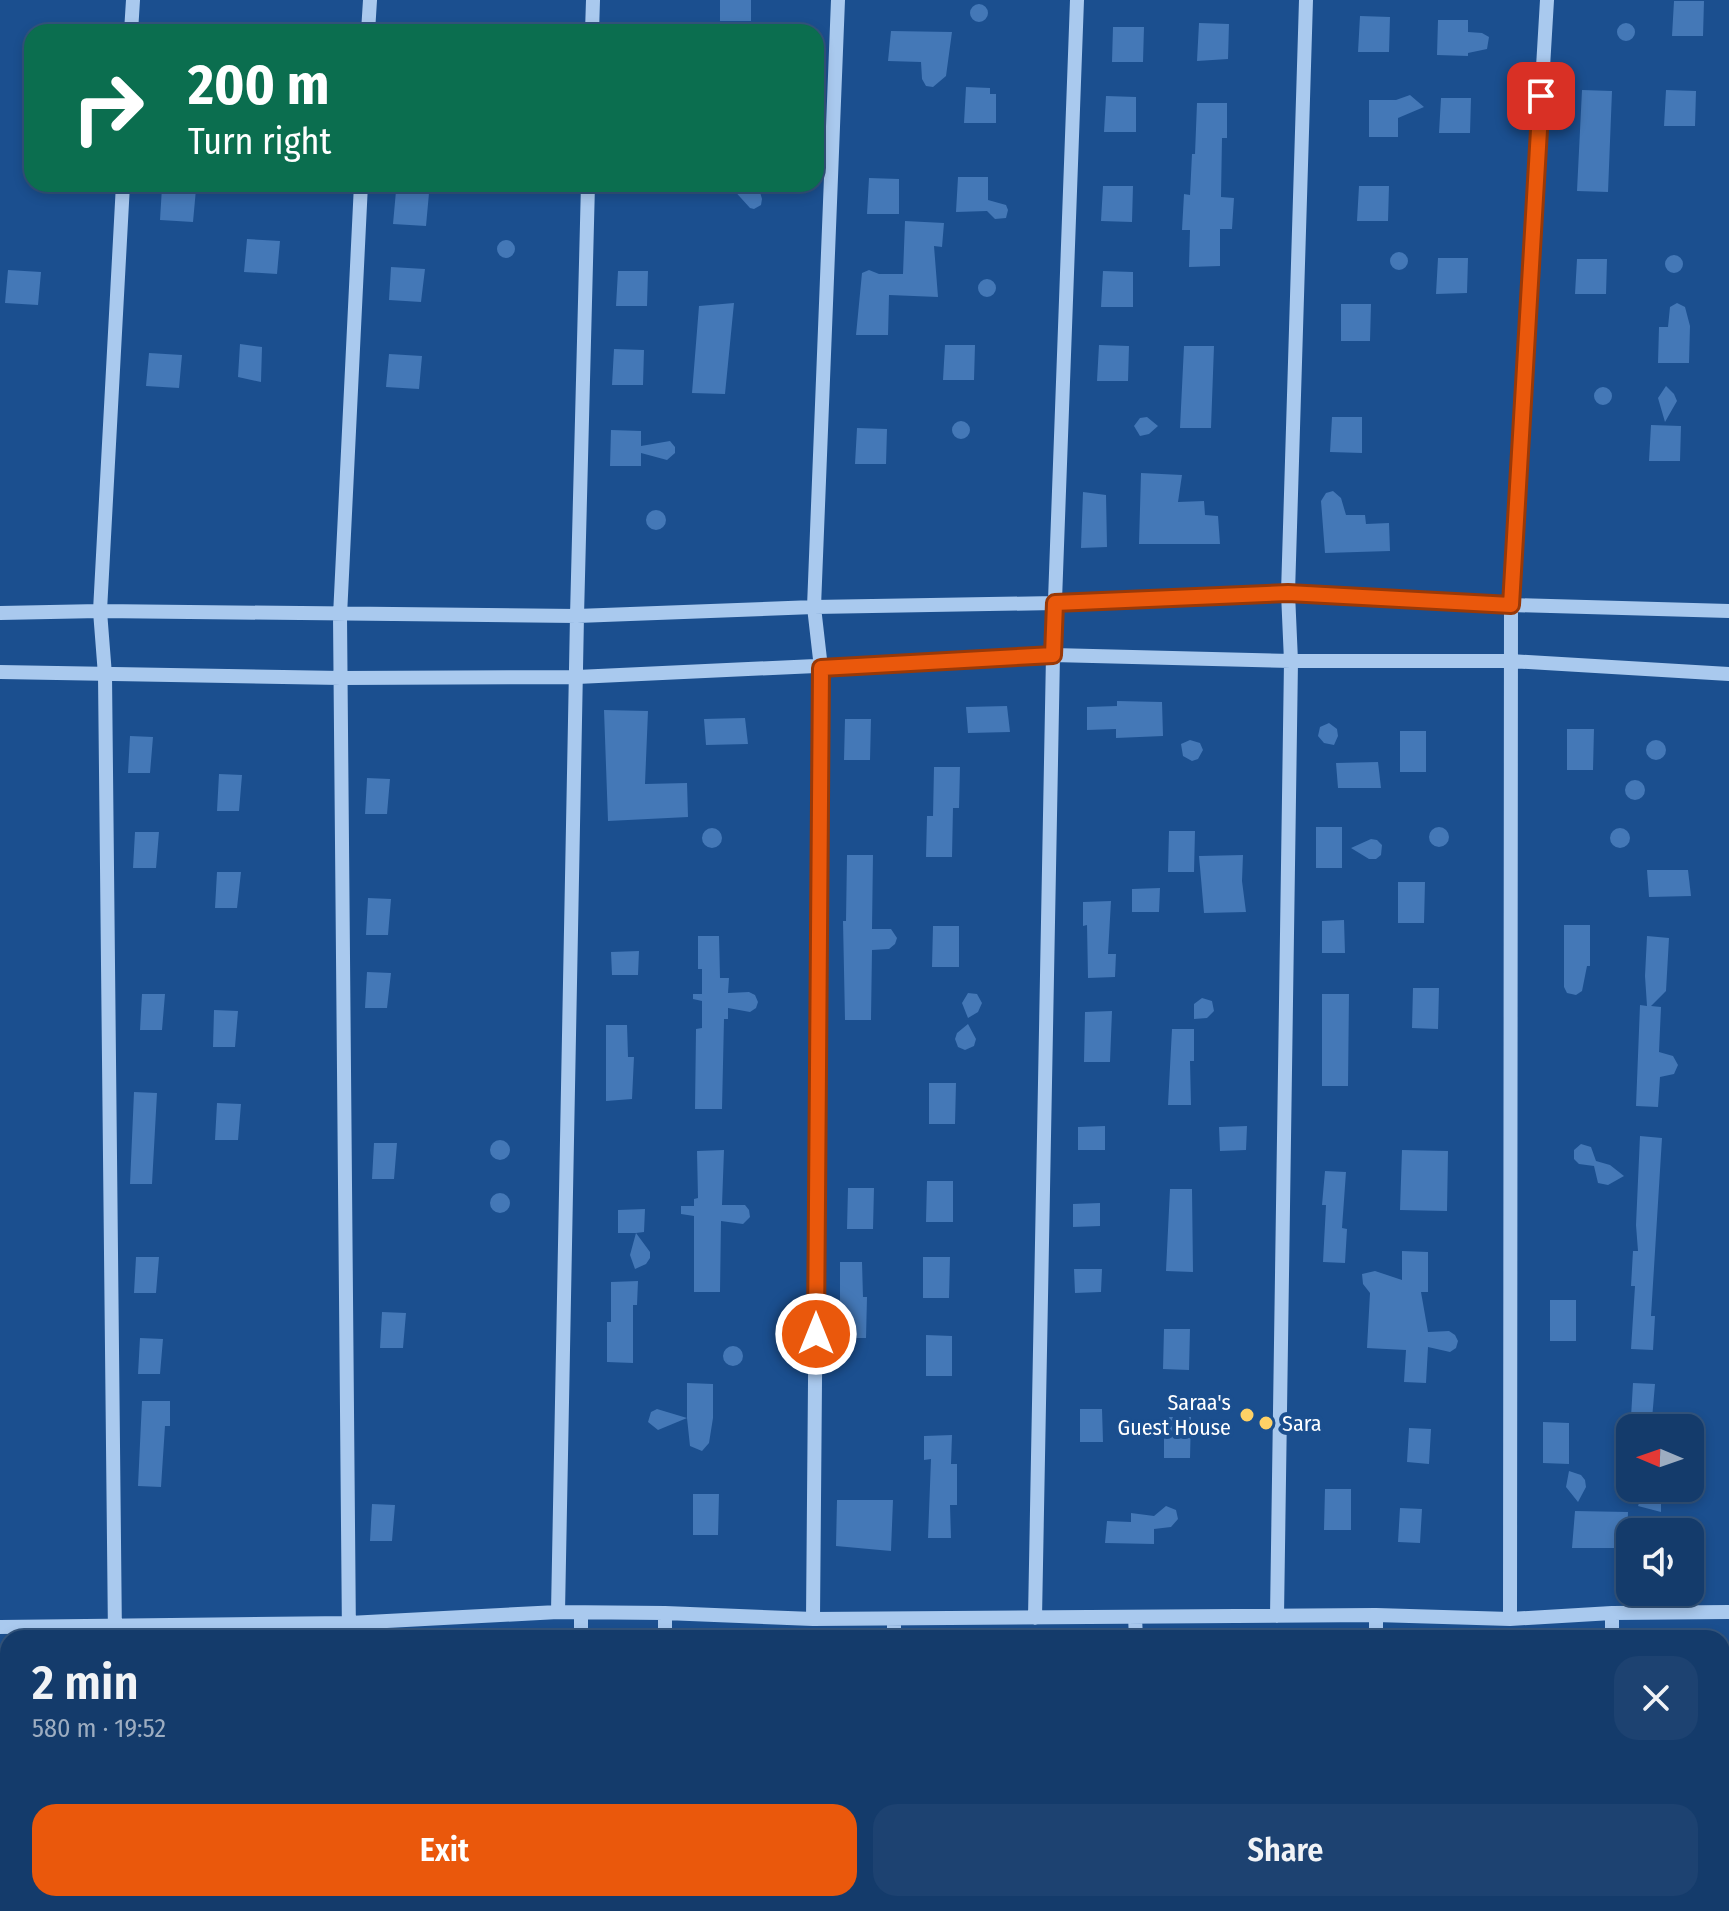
<!DOCTYPE html>
<meta charset="utf-8">
<style>
body{margin:0;font-family:"Fira Sans Condensed",sans-serif;background:#1d4271;color:#f1f3f6;height:100vh;display:flex;flex-direction:column;font-size:30px;white-space:nowrap}
*{box-sizing:border-box;margin:0}
p{font-size:26px;color:#9dadc1}
.icon{flex:none;width:44px;height:44px;fill:none;stroke:currentColor;stroke-width:2;stroke-linecap:round;stroke-linejoin:round}
.map{position:relative;flex:1;overflow:hidden}
.side{position:absolute;left:0px;top:1630px;width:1730px;height:282px;display:flex;flex-direction:column;background:#143b6b;border-radius:24px 24px 0 0;box-shadow:0 4px 12px #0003,0 0 0 2px #33557e}
.side>*{flex:none}
.top-card{position:absolute;left:24px;top:24px;width:800px;height:168px;border-radius:24px;box-shadow:0 4px 12px #0003,0 0 0 2px #33557e;background:#0b6e4f;color:#fff;overflow:hidden}
.needle{width:52px;rotate:272deg}
.tools{position:absolute;left:1616px;top:1414px;display:grid;gap:16px}
.tools a{display:grid;place-items:center;width:88px;height:88px;border-radius:16px;background:#143b6b;box-shadow:0 4px 12px #0003,0 0 0 2px #33557e;font-size:40px}
.pin{position:absolute;display:grid;place-items:center;width:68px;height:68px;color:#fff;margin:-34px;border-radius:16px;box-shadow:0 4px 12px #0006}
.me{position:absolute;width:88px;margin:-44px;rotate:0deg;stroke-linejoin:round;filter:drop-shadow(0 0 6px #0008)}
.turn{display:flex;align-items:center;gap:28px;height:168px;padding:0 32px;font-size:36px}
.turn .icon{width:104px;height:104px;stroke-width:2.5}
.turn b{display:block;font-size:56px;line-height:68px}
.round{display:grid;place-items:center;flex:none;width:84px;height:84px;border-radius:24px;background:#1d4271}
.headline{display:flex;align-items:center;justify-content:space-between;height:136px;padding:0 32px}
h1{font-size:48px;font-weight:600;line-height:60px}
.primary-button{display:flex;gap:16px;margin-top:auto;padding:16px 32px}
.primary-button a{flex:1;height:92px;border-radius:24px;background:#ea580c;color:#fff;font-size:32px;font-weight:600;line-height:92px;text-align:center}
.primary-button a+a{background:#1d4271;color:#f1f3f6}
.map>svg:first-child{display:block}
.building{fill:#4478b7}
.lines{fill:none;stroke-linecap:round;stroke-linejoin:round}
.minor{stroke:#a9c9ee;stroke-width:14}
.route-casing{stroke:#983908;stroke-width:20}
.route{stroke:#ea580c;stroke-width:14}
.poi-dot{fill:#ffd166;stroke:#1b4f8f;stroke-width:3}
.labels{text-anchor:middle;stroke-width:8;stroke-linejoin:round;paint-order:stroke}
.poi-label{font-size:22px;fill:#fff;stroke:#1b4f8f;text-anchor:end}
</style>
<div class="map">
<svg width="1729" height="1911" viewBox="0 0 1729 1911">
<rect width="100%" height="100%" fill="#1b4f8f"/>
<path class="building" d="M 720,0 L 751,0 L 751,21 L 720,21 Z
M 1674,1 L 1704,1 L 1703,36 L 1672,36 Z
M970 13a9 9 0 1 1 18 0a9 9 0 1 1-18 0Z
M 1360,16 L 1390,17 L 1389,52 L 1358,52 Z
M 1438,20 L 1468,20 L 1468,32 L 1482,33 L 1489,37 L 1487,49 L 1468,53 L 1468,56 L 1437,55 Z
M1617 32a9 9 0 1 1 18 0a9 9 0 1 1-18 0Z
M 1199,23 L 1229,24 L 1228,59 L 1197,61 Z
M 1113,27 L 1144,27 L 1143,62 L 1112,62 Z
M 891,31 L 952,32 L 946,76 L 933,87 L 926,86 L 922,79 L 921,62 L 888,61 Z
M 966,87 L 990,88 L 990,94 L 996,94 L 996,123 L 964,123 Z
M 1582,90 L 1612,91 L 1608,192 L 1577,191 Z
M 1666,90 L 1696,91 L 1695,126 L 1664,126 Z
M 1410,95 L 1424,107 L 1398,118 L 1398,137 L 1369,137 L 1369,100 L 1396,100 Z
M 1106,96 L 1136,97 L 1136,132 L 1104,132 Z
M 1441,98 L 1471,98 L 1470,133 L 1439,133 Z
M 1197,103 L 1227,103 L 1227,138 L 1222,138 L 1221,197 L 1234,198 L 1232,229 L 1220,229 L 1220,266 L 1189,267 L 1190,230 L 1182,230 L 1184,194 L 1190,195 L 1192,154 L 1195,154 Z
M 958,177 L 988,177 L 988,200 L 1006,205 L 1008,210 L 1006,218 L 995,219 L 987,211 L 956,212 Z
M 869,178 L 899,179 L 899,214 L 867,214 Z
M 1103,186 L 1133,186 L 1132,222 L 1101,221 Z
M 1359,186 L 1389,186 L 1388,221 L 1357,221 Z
M 162,187 L 196,189 L 193,222 L 160,220 Z
M 731,187 L 760,192 L 762,199 L 761,205 L 754,209 L 750,208 Z
M 396,191 L 429,193 L 426,226 L 393,224 Z
M 905,221 L 944,223 L 942,247 L 934,246 L 938,297 L 889,295 L 888,335 L 856,335 L 862,273 L 869,270 L 879,274 L 903,274 Z
M 247,239 L 280,241 L 277,274 L 244,272 Z
M497 249a9 9 0 1 1 18 0a9 9 0 1 1-18 0Z
M1390 261a9 9 0 1 1 18 0a9 9 0 1 1-18 0Z
M1665 264a9 9 0 1 1 18 0a9 9 0 1 1-18 0Z
M 1438,258 L 1468,258 L 1467,293 L 1436,294 Z
M 1577,259 L 1607,259 L 1606,294 L 1575,294 Z
M 391,267 L 425,269 L 421,302 L 389,300 Z
M 8,270 L 41,272 L 38,305 L 5,303 Z
M 618,271 L 648,271 L 647,306 L 616,306 Z
M 1103,271 L 1133,272 L 1133,307 L 1101,307 Z
M978 288a9 9 0 1 1 18 0a9 9 0 1 1-18 0Z
M 734,303 L 725,394 L 692,393 L 699,306 Z
M 1677,303 L 1685,307 L 1690,326 L 1689,363 L 1658,363 L 1659,327 L 1668,327 L 1670,307 Z
M 1341,304 L 1371,304 L 1370,341 L 1341,341 Z
M 240,344 L 262,347 L 261,382 L 238,377 Z
M 945,345 L 975,345 L 974,380 L 943,380 Z
M 1099,345 L 1129,346 L 1128,381 L 1097,381 Z
M 1184,346 L 1214,346 L 1211,428 L 1180,428 Z
M 614,349 L 644,350 L 643,385 L 612,385 Z
M 149,353 L 182,355 L 179,388 L 146,386 Z
M 389,354 L 422,356 L 419,389 L 386,387 Z
M 1666,386 L 1674,394 L 1677,401 L 1665,422 L 1658,398 Z
M1594 396a9 9 0 1 1 18 0a9 9 0 1 1-18 0Z
M 1147,417 L 1158,426 L 1149,434 L 1140,436 L 1134,426 L 1140,418 Z
M 1332,417 L 1362,417 L 1362,453 L 1330,452 Z
M952 430a9 9 0 1 1 18 0a9 9 0 1 1-18 0Z
M 1651,425 L 1681,426 L 1680,461 L 1649,461 Z
M 857,428 L 887,429 L 886,464 L 855,464 Z
M 611,430 L 641,431 L 641,446 L 670,441 L 675,447 L 675,453 L 667,460 L 641,453 L 641,466 L 610,466 Z
M 1141,473 L 1182,475 L 1178,502 L 1204,501 L 1205,515 L 1218,516 L 1220,544 L 1139,544 Z
M 1333,491 L 1341,498 L 1346,515 L 1365,515 L 1366,524 L 1389,523 L 1390,551 L 1325,553 L 1321,501 L 1326,493 Z
M 1083,492 L 1106,495 L 1107,547 L 1081,548 Z
M646 520a10 10 0 1 1 20 0a10 10 0 1 1-20 0Z
M 1117,701 L 1162,702 L 1163,736 L 1116,738 L 1116,729 L 1087,730 L 1087,707 L 1117,706 Z
M 1007,706 L 1010,732 L 968,733 L 966,707 Z
M 604,710 L 648,711 L 645,784 L 687,783 L 688,817 L 608,821 Z
M 745,718 L 748,744 L 706,745 L 704,719 Z
M 845,719 L 871,719 L 870,760 L 844,760 Z
M 1329,723 L 1337,729 L 1338,736 L 1334,745 L 1324,743 L 1318,736 L 1320,727 Z
M 1567,729 L 1594,729 L 1593,770 L 1567,770 Z
M 1400,731 L 1426,731 L 1426,772 L 1400,772 Z
M 130,736 L 153,737 L 150,773 L 128,773 Z
M1646 750a10 10 0 1 1 20 0a10 10 0 1 1-20 0Z
M 1190,740 L 1200,743 L 1203,750 L 1198,759 L 1192,761 L 1183,756 L 1181,744 Z
M 1378,762 L 1381,788 L 1338,788 L 1336,763 Z
M 934,767 L 960,767 L 959,808 L 953,808 L 952,857 L 926,857 L 927,816 L 933,816 Z
M 219,774 L 242,775 L 239,811 L 217,811 Z
M 367,778 L 390,779 L 387,814 L 365,814 Z
M1625 790a10 10 0 1 1 20 0a10 10 0 1 1-20 0Z
M1429 837a10 10 0 1 1 20 0a10 10 0 1 1-20 0Z
M 1316,827 L 1342,827 L 1342,868 L 1316,868 Z
M702 838a10 10 0 1 1 20 0a10 10 0 1 1-20 0Z
M1610 838a10 10 0 1 1 20 0a10 10 0 1 1-20 0Z
M 1169,831 L 1195,831 L 1194,872 L 1168,872 Z
M 135,832 L 159,832 L 156,868 L 133,868 Z
M 1371,839 L 1377,840 L 1382,845 L 1381,855 L 1376,859 L 1369,859 L 1351,848 Z
M 847,855 L 873,855 L 872,929 L 891,929 L 897,938 L 895,944 L 889,949 L 872,950 L 871,1020 L 845,1020 L 843,921 L 846,921 Z
M 1243,855 L 1242,881 L 1246,912 L 1204,913 L 1199,856 Z
M 1647,870 L 1688,870 L 1691,896 L 1649,897 Z
M 217,872 L 241,872 L 237,908 L 215,908 Z
M 1398,882 L 1425,882 L 1424,923 L 1398,923 Z
M 1160,888 L 1159,912 L 1132,912 L 1132,889 Z
M 368,898 L 391,899 L 388,935 L 366,935 Z
M 1111,901 L 1108,954 L 1116,954 L 1115,977 L 1088,978 L 1087,925 L 1083,926 L 1083,902 Z
M 1344,920 L 1345,953 L 1322,953 L 1322,921 Z
M 1564,925 L 1590,925 L 1590,966 L 1587,966 L 1582,991 L 1576,995 L 1567,993 L 1564,987 Z
M 933,926 L 959,926 L 959,967 L 932,967 Z
M 698,936 L 719,936 L 720,978 L 729,978 L 728,993 L 749,992 L 755,995 L 758,1002 L 756,1008 L 750,1012 L 728,1008 L 728,1019 L 724,1019 L 722,1109 L 695,1109 L 696,1029 L 702,1028 L 702,1001 L 693,999 L 693,994 L 702,994 L 702,969 L 698,969 Z
M 1647,936 L 1669,938 L 1666,991 L 1651,1006 L 1661,1007 L 1659,1052 L 1673,1056 L 1678,1065 L 1674,1074 L 1660,1077 L 1658,1107 L 1636,1106 L 1640,1005 L 1647,1006 L 1645,976 Z
M 639,951 L 638,975 L 612,975 L 611,952 Z
M 367,972 L 391,973 L 387,1008 L 365,1008 Z
M 1413,988 L 1439,988 L 1438,1029 L 1412,1028 Z
M 968,993 L 977,994 L 982,1003 L 978,1012 L 968,1018 L 962,1003 Z
M 142,994 L 165,994 L 162,1030 L 140,1030 Z
M 1322,994 L 1349,994 L 1348,1086 L 1322,1086 Z
M 1202,998 L 1212,1001 L 1214,1011 L 1207,1018 L 1194,1019 L 1194,1004 Z
M 214,1010 L 238,1011 L 235,1047 L 213,1047 Z
M 1112,1011 L 1110,1062 L 1084,1062 L 1085,1012 Z
M 968,1024 L 976,1039 L 974,1046 L 965,1050 L 958,1047 L 955,1039 L 957,1033 Z
M 606,1025 L 627,1025 L 628,1057 L 634,1057 L 632,1099 L 606,1101 Z
M 1172,1029 L 1194,1029 L 1194,1061 L 1190,1061 L 1191,1105 L 1168,1105 Z
M 929,1083 L 956,1083 L 955,1124 L 929,1124 Z
M 134,1092 L 157,1093 L 152,1184 L 130,1184 Z
M 217,1103 L 241,1104 L 238,1140 L 215,1140 Z
M 1105,1126 L 1105,1150 L 1078,1150 L 1078,1127 Z
M 1247,1126 L 1246,1150 L 1220,1151 L 1219,1127 Z
M 1640,1136 L 1662,1138 L 1651,1316 L 1655,1316 L 1653,1350 L 1631,1349 L 1635,1286 L 1631,1286 L 1633,1251 L 1638,1251 L 1636,1225 Z
M490 1150a10 10 0 1 1 20 0a10 10 0 1 1-20 0Z
M 374,1143 L 397,1143 L 394,1179 L 372,1179 Z
M 1581,1144 L 1591,1147 L 1596,1161 L 1610,1165 L 1624,1176 L 1608,1185 L 1598,1183 L 1594,1166 L 1579,1164 L 1574,1159 L 1574,1150 Z
M 724,1150 L 722,1205 L 745,1205 L 749,1210 L 750,1217 L 743,1224 L 721,1221 L 720,1292 L 694,1292 L 694,1216 L 681,1214 L 681,1206 L 694,1206 L 694,1199 L 698,1198 L 697,1151 Z
M 1402,1150 L 1448,1151 L 1447,1211 L 1400,1210 Z
M 1325,1171 L 1346,1172 L 1342,1228 L 1347,1229 L 1345,1263 L 1323,1262 L 1326,1205 L 1322,1205 Z
M 927,1181 L 953,1181 L 953,1222 L 926,1222 Z
M 848,1188 L 874,1188 L 873,1229 L 847,1229 Z
M 1170,1189 L 1192,1189 L 1193,1272 L 1166,1271 Z
M490 1203a10 10 0 1 1 20 0a10 10 0 1 1-20 0Z
M 1100,1203 L 1100,1226 L 1073,1227 L 1073,1204 Z
M 645,1209 L 644,1232 L 636,1233 L 650,1252 L 650,1258 L 646,1264 L 635,1269 L 630,1255 L 636,1233 L 618,1233 L 618,1210 Z
M 1402,1251 L 1428,1252 L 1428,1292 L 1421,1292 L 1428,1332 L 1449,1331 L 1455,1335 L 1458,1341 L 1456,1348 L 1450,1352 L 1428,1347 L 1426,1383 L 1404,1382 L 1406,1350 L 1367,1348 L 1370,1293 L 1363,1284 L 1362,1274 L 1375,1271 L 1402,1280 Z
M 136,1257 L 159,1257 L 156,1293 L 134,1293 Z
M 923,1257 L 950,1257 L 949,1298 L 923,1298 Z
M 840,1262 L 862,1262 L 863,1297 L 867,1297 L 866,1338 L 840,1338 Z
M 1074,1269 L 1102,1269 L 1101,1292 L 1075,1293 Z
M 638,1281 L 637,1305 L 633,1305 L 633,1363 L 607,1362 L 607,1322 L 611,1322 L 611,1282 Z
M 1550,1300 L 1576,1300 L 1576,1341 L 1550,1341 Z
M 382,1312 L 406,1313 L 403,1348 L 380,1348 Z
M 1164,1329 L 1190,1329 L 1189,1370 L 1163,1369 Z
M 926,1335 L 952,1336 L 952,1376 L 926,1376 Z
M 140,1338 L 163,1339 L 160,1374 L 138,1374 Z
M723 1356a10 10 0 1 1 20 0a10 10 0 1 1-20 0Z
M 687,1383 L 713,1384 L 713,1418 L 709,1443 L 702,1451 L 690,1446 L 687,1418 L 658,1430 L 648,1422 L 651,1412 L 657,1409 L 687,1418 Z
M 1633,1383 L 1655,1384 L 1652,1419 L 1631,1417 Z
M 142,1401 L 170,1401 L 170,1426 L 165,1426 L 161,1487 L 138,1486 Z
M 1080,1409 L 1102,1409 L 1103,1442 L 1080,1442 Z
M 1164,1417 L 1191,1417 L 1190,1458 L 1164,1458 Z
M 1543,1422 L 1569,1423 L 1569,1464 L 1543,1463 Z
M 1409,1428 L 1431,1429 L 1429,1464 L 1407,1462 Z
M 952,1435 L 951,1464 L 957,1464 L 957,1505 L 950,1505 L 951,1538 L 928,1538 L 931,1459 L 924,1460 L 924,1436 Z
M 1569,1471 L 1581,1475 L 1585,1480 L 1586,1487 L 1578,1502 L 1566,1487 Z
M 1653,1488 L 1661,1495 L 1661,1512 L 1638,1506 L 1643,1492 Z
M 1325,1489 L 1351,1489 L 1351,1530 L 1324,1530 Z
M 693,1494 L 719,1494 L 718,1535 L 693,1535 Z
M 837,1500 L 893,1500 L 891,1551 L 836,1546 Z
M 372,1504 L 395,1505 L 392,1541 L 370,1541 Z
M 1166,1506 L 1176,1510 L 1178,1519 L 1171,1527 L 1154,1529 L 1154,1544 L 1105,1543 L 1107,1521 L 1131,1522 L 1131,1513 L 1154,1516 Z
M 1400,1508 L 1422,1509 L 1420,1543 L 1398,1542 Z
M 1575,1511 L 1628,1512 L 1627,1548 L 1572,1548 Z"/>
<g class="lines">
<path class="minor" d="M 131,32 L 133,0
M 368,32 L 370,0
M 592,32 L 593,0
M 0,613 L 100,611 L 577,616 L 814,607 L 1055,603 L 1288,593 L 1511,605 L 1729,611
M 0,672 L 341,678 L 577,677 L 1053,655 L 1291,661 L 1510,661 L 1729,674
M 558,1612 L 577,616 L 588,184
M 665,1613 L 665,1638
M 1612,1613 L 1612,1638
M 1376,1615 L 1376,1638
M 1277,1616 L 1291,661 L 1288,593 L 1306,0
M 1135,1617 L 1136,1638
M 1035,1618 L 1053,655 L 1077,0
M 813,1619 L 821,668 L 814,607 L 838,0
M 894,1619 L 894,1638
M 1510,1619 L 1511,605 L 1547,0
M 0,1627 L 349,1623 L 558,1612 L 665,1613 L 813,1619 L 1376,1615 L 1510,1619 L 1612,1613 L 1729,1612
M 115,1638 L 105,675 L 100,611 L 123,184
M 349,1638 L 340,616 L 361,184
M 581,1638 L 581,1613
M 116,1904 L 116,1911
M 668,1904 L 668,1911
M 897,1904 L 897,1911
M 1141,1904 L 1141,1911
M 1379,1904 L 1379,1911
M 1614,1904 L 1614,1911
M 348,1911 L 348,1904
M 572,1911 L 572,1904"/>
</g>
<g class="lines">
<defs>
<path id="route" d="M 816,1334 L 821,668 L 1053,655 L 1055,603 L 1288,593 L 1511,605 L 1541,96"/>
</defs>
<use href="#route" class="route-casing"/>
<use href="#route" class="route"/>
</g>
<g class="poi-dot">
<circle cx="1247" cy="1415" r="8"/>
<circle cx="1266" cy="1423" r="8"/>
</g>
<g class="labels">
<g class="poi-label">
<text x="1231" y="1410">Saraa's<tspan x="1231" dy="25">Guest House</tspan></text>
<text x="1282" y="1431" text-anchor="start">Sara</text>
</g>
</g>
</svg>
<div class="tools">
<a><svg class="needle" viewBox="-14 -14 28 28"><path d="M0-13l5 13h-10z" fill="#e53935"/><path d="M0 13l5-13h-10z" fill="#9dadc1"/></svg></a>
<a><svg class="icon" aria-label="sound" viewBox="0 0 24 24"><path d="M4 9h4l5-4v14l-5-4H4zM17 9q2 3 0 6"/></svg></a>
</div>
<div class="pin" style="left:1541px;top:96px;background:#d93025"><svg class="icon" aria-label="arrive" viewBox="0 0 24 24"><path d="M6 21V4h12l-3 4 3 4H6"/></svg></div>
<svg class="me" style="left:816px;top:1334px" viewBox="-20 -20 40 40"><circle r="17" fill="#ea580c" stroke="#fff" stroke-width="3"/><path d="M0-11L8 9 0 5-8 9z" fill="#fff"/></svg>
<div class="top-card">
<div class="turn"><svg class="icon" aria-label="right" viewBox="0 0 24 24"><path d="M7 20v-9h11M14 6l5 5-5 5"/></svg><div><b>200 m</b>Turn right</div></div>
</div>
<section class="side">
<div class="headline"><div><h1>2 min</h1><p>580 m · 19:52</p></div><a class="round"><svg class="icon" aria-label="close" viewBox="0 0 24 24"><path d="M6 6l12 12M18 6L6 18"/></svg></a></div>
<div class="primary-button"><a>Exit</a><a>Share</a></div>
</section>
</div>
